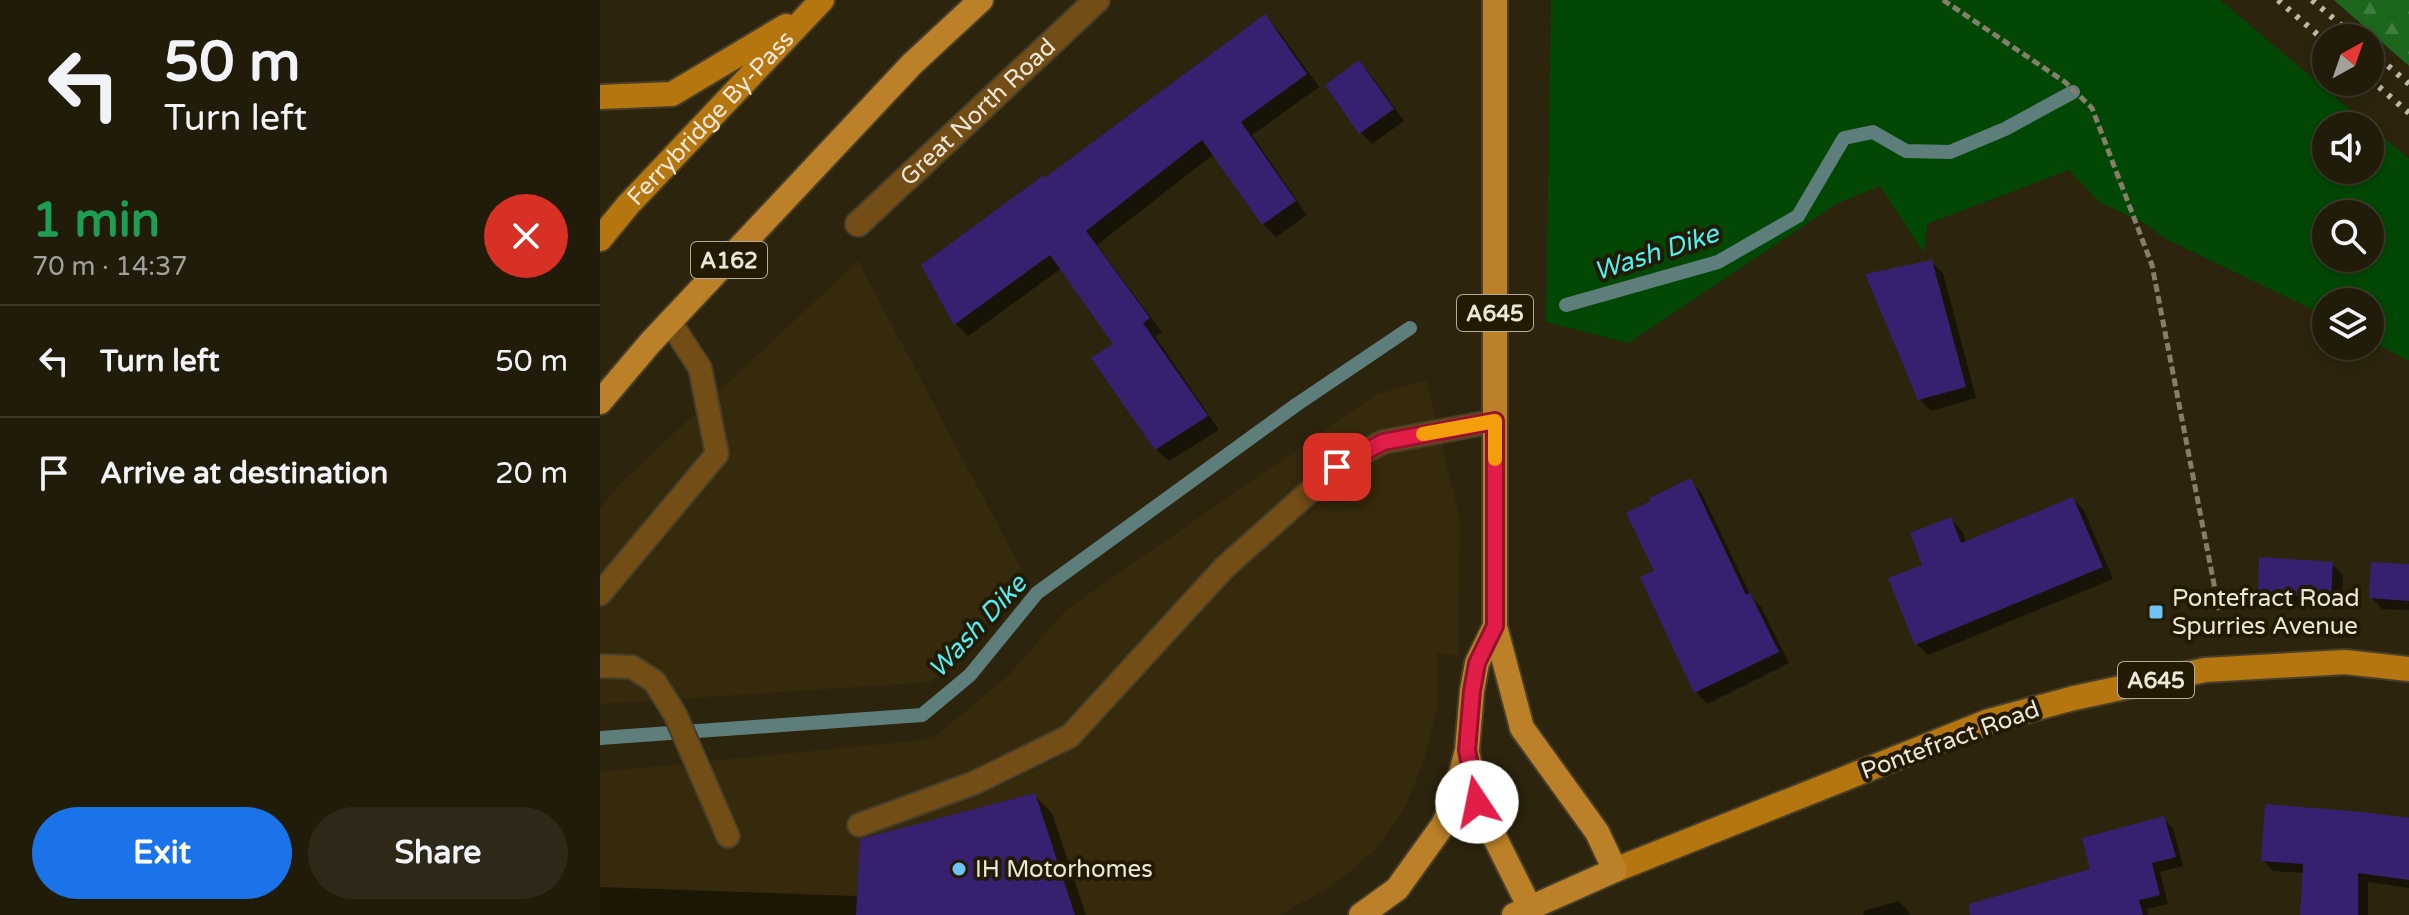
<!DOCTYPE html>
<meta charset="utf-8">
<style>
body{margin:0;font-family:"Varela Round",sans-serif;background:#2d2818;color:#f1f3f6;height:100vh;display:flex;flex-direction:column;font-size:30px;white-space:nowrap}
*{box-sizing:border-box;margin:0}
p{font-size:26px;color:#a2a19c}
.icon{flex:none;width:44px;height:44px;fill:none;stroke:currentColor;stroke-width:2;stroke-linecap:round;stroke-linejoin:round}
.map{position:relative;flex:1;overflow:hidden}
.panel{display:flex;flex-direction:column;background:#211b0a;width:600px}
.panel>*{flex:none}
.hud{background:#211b0a;color:#f1f3f6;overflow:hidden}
.needle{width:52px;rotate:40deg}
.tools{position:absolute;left:1712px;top:24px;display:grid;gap:16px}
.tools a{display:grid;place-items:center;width:72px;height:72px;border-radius:50%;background:#211b0a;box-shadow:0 4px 12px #0003,0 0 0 2px #3e392b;font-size:40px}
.pin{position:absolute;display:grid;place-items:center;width:68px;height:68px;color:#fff;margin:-34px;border-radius:16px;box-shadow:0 4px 12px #0006}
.me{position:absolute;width:88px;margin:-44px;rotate:349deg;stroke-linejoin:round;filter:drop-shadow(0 0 6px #0008)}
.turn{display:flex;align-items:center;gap:28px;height:168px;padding:0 32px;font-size:36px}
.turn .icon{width:104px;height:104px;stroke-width:2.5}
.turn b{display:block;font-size:56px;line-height:68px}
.round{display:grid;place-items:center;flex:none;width:84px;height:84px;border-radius:42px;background:#2d2818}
.summary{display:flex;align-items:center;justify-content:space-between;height:136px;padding:0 32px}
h1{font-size:48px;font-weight:700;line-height:60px;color:#1e9e55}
.cta{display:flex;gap:16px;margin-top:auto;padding:16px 32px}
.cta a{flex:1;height:92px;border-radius:48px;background:#1a73e8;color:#fff;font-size:32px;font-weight:700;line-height:92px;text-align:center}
.cta a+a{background:#2d2818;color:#f1f3f6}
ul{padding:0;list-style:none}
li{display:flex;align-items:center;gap:24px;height:112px;padding:0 32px;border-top:2px solid #3e392b}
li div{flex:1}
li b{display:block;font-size:30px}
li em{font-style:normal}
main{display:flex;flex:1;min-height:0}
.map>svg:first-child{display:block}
.built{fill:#352a0b}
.grass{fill:#024704;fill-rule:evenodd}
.forest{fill:url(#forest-firs)}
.shadow{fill:#0007}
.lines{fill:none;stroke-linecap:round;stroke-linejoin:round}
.stream{stroke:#5e7e7c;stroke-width:14}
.building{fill:#382070}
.service-casing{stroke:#473f2a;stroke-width:26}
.minor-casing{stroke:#473f2a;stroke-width:28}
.primary-casing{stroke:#473f2a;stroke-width:28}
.trunk-casing{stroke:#473f2a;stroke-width:28}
.path{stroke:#857e6b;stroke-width:5;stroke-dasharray:8 4;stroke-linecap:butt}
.service{stroke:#734d16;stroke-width:22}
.minor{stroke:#734d16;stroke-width:24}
.primary{stroke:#b5760f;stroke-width:24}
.trunk{stroke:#bc8128;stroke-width:24}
.rail{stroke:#c1baaa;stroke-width:6;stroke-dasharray:4 8;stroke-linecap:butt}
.route-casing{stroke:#92132f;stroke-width:20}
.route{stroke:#e11d48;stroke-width:14}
.slow{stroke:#f59e0b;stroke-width:14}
.poi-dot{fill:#6ec2f4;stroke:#231a04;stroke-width:3}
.labels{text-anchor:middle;stroke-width:8;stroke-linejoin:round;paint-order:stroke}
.shield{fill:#231a04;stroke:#b0aa99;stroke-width:2}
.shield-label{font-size:22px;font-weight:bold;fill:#ede7d9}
.street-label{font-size:24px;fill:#ede7d9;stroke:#231a04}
.poi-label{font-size:24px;fill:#ede7d9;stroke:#231a04;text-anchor:start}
.water-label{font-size:26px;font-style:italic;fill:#52edf5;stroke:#231a04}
</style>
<main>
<section class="panel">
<div class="hud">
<div class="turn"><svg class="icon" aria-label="left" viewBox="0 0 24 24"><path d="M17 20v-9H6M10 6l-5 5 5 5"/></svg><div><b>50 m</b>Turn left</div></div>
</div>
<div class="summary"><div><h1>1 min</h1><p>70 m · 14:37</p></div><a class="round" style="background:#d93025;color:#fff"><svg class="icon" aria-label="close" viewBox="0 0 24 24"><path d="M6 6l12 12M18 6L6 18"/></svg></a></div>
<ul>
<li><svg class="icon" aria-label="left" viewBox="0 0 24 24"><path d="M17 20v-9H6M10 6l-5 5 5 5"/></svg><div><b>Turn left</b></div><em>50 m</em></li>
<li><svg class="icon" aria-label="arrive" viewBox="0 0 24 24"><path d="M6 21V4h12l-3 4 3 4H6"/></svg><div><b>Arrive at destination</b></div><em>20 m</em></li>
</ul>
<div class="cta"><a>Exit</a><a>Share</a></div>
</section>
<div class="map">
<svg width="1809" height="915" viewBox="0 0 1809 915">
<defs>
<pattern id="forest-firs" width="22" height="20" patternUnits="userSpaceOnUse" patternTransform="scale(2)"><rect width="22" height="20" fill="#1d671d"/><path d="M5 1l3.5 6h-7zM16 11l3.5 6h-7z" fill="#3e7d3d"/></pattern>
</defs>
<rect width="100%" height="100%" fill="#2c240d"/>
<path class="built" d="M 258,261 L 427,580 L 332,682 L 0,704 L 0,509 L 22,482 Z
M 826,380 L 860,519 L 859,656 L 837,653 L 837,710 L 825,758 L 804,809 L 776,849 L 732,886 L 679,915 L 0,915 L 0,772 L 332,739 L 408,676 L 467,609 L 777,394 Z"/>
<path class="grass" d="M 951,0 L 1620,0 L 1809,159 L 1809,361 L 1770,340 L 1770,302 L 1726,302 L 1726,316 L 1564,238 L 1544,223 L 1499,202 L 1469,170 L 1327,224 L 1324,253 L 1280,186 L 1236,204 L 1028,343 L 946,322 ZM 1726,126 L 1770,126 L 1770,170 L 1726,170 ZM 1726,214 L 1770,214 L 1770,258 L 1726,258 Z"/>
<path class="forest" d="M 1734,0 L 1809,0 L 1809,66 Z"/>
<path class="shadow" d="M 665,17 L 677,29 L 719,87 L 652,135 L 707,215 L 676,237 L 663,224 L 614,154 L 497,245 L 562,332 L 555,336 L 619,430 L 569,461 L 556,449 L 516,345 L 462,268 L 368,336 L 355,323 L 446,180 Z
M 759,62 L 770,74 L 804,121 L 772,144 L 761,133 Z
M 1331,262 L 1343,273 L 1376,398 L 1331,411 L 1319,399 Z
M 1090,481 L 1101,492 L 1151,596 L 1161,607 L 1189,663 L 1107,704 L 1096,692 L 1068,636 L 1056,572 Z
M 1473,499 L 1484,510 L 1513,579 L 1328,655 L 1316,643 L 1325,566 L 1351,519 L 1362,531 L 1367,543 Z
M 1732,564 L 1743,575 L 1742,608 L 1671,604 L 1660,592 Z
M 1809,566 L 1809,610 L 1782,609 L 1771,597 Z
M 434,795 L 452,813 L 486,915 L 0,915 L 0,887 L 259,896 Z
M 1564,819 L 1573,828 L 1583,866 L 1560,872 L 1568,904 L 1547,909 L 1548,915 L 1410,915 L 1493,871 Z
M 1809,821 L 1809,888 L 1768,882 L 1768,915 L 1702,915 L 1705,873 L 1673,871 L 1663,860 Z
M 1299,901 L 1311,915 L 1264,915 L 1263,911 Z"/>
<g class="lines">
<path class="stream" d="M 966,305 L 1118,262 L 1198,216 L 1244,138 L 1273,132 L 1306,151 L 1350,152 L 1405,129 L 1473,92
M 0,738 L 322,715 L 370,675 L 437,593 L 696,405 L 810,328"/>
</g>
<path class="building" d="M 665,14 L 707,74 L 641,122 L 696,201 L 662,225 L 602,140 L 486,231 L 550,318 L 543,323 L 608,416 L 555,450 L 491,358 L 513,344 L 450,255 L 354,325 L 321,265 L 444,175 L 446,177 Z
M 759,60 L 794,109 L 759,134 L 725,85 Z
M 1332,260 L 1366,387 L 1318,400 L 1265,274 Z
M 1091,478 L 1146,595 L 1150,593 L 1179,652 L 1094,693 L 1040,577 L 1054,571 L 1026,513 L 1051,501 L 1049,498 Z
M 1473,497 L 1503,567 L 1315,645 L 1288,578 L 1322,565 L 1310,533 L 1351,517 L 1361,543 Z
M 1659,557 L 1733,562 L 1731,598 L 1658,593 Z
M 1771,562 L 1809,564 L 1809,601 L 1769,598 Z
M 435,793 L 475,915 L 256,915 L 260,839 Z
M 1665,804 L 1763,812 L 1809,818 L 1809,880 L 1758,873 L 1758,915 L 1700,915 L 1703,864 L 1661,861 Z
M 1564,816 L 1576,857 L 1552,863 L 1560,895 L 1539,900 L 1543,915 L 1370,915 L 1369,904 L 1490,869 L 1482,838 Z"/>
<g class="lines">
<defs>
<path id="service" d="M 0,594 L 117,454 L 100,368 L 70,322
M 0,666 L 32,667 L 54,681 L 75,714 L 128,836
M 259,825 L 374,783 L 470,736 L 624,568 L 737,467 L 783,442 L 895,421"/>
<g id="minor">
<path id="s1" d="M 258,224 L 497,0"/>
</g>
<g id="primary">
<path d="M 0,97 L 72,94 L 186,26"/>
<path id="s2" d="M 0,239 L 28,205 L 222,0"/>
<path d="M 1015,870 L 1389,721 L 1474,698 L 1605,670 L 1745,662 L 1809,669"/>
</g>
<path id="trunk" d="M 895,0 L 895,626 L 922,728 L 997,832 L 1015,870 L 914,915
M 0,402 L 50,343 L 312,64 L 381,0
M 868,756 L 877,802 L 930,908
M 761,915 L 797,889 L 843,825 L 854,801 L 867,750 L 872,691 L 877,663 L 895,626"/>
</defs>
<use href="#service" class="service-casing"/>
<use href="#minor" class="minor-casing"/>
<use href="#primary" class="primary-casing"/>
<use href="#trunk" class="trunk-casing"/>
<path class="path" d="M 1343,0 L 1465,82 L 1492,108 L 1552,265 L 1619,610"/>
<use href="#service" class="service"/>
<use href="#minor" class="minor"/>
<use href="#primary" class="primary"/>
<use href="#trunk" class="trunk"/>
<path class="rail" d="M 1678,0 L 1726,42
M 1712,0 L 1756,38
M 1770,50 L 1809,84
M 1770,79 L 1809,113"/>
</g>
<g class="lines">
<defs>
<path id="route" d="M 737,467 L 783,442 L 895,421 L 895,626 L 877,663 L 872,691 L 867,750 L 877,802"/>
</defs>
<use href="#route" class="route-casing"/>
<use href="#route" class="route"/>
<path class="slow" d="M 823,434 L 895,421 L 895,459"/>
</g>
<g class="poi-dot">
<rect x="1548" y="604" width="16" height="16" rx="4"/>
<circle cx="359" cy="869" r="8"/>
</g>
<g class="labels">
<g class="shield">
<rect x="91" y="242" width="76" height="36" rx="6"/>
<rect x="857" y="295" width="76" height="36" rx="6"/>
<rect x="1518" y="662" width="76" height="36" rx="6"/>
</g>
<g class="shield-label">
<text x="129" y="268">A162</text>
<text x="895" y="321">A645</text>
<text x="1556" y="688">A645</text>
</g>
<g class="street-label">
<text dy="8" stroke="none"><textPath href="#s1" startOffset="164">Great North Road</textPath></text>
<text dy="8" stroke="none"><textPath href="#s2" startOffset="164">Ferrybridge By-Pass</textPath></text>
<text transform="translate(1350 740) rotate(-20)" y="8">Pontefract Road</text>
</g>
<g class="poi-label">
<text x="1572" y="606">Pontefract Road<tspan x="1572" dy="28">Spurries Avenue</tspan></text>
<text x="375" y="877">IH Motorhomes</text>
</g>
<g class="water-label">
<text transform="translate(1056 252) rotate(-18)" y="9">Wash Dike</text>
<text transform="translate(377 626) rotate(-47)" y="9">Wash Dike</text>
</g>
</g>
</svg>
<div class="tools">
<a><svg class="needle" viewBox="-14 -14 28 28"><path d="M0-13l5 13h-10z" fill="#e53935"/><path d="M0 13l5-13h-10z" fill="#a2a19c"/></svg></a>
<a><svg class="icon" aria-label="sound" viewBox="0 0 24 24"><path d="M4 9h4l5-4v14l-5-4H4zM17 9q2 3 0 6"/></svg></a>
<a><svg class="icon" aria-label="search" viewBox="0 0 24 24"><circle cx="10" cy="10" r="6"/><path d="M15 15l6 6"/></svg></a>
<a><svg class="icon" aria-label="layers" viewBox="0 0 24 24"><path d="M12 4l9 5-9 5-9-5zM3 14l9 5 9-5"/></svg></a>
</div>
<div class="pin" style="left:737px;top:467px;background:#d93025"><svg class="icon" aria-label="arrive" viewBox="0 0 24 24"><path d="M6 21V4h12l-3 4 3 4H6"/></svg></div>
<svg class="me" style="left:877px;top:802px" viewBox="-20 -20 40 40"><circle r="19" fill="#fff"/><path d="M0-13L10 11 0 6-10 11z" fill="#e11d48"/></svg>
</div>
</main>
